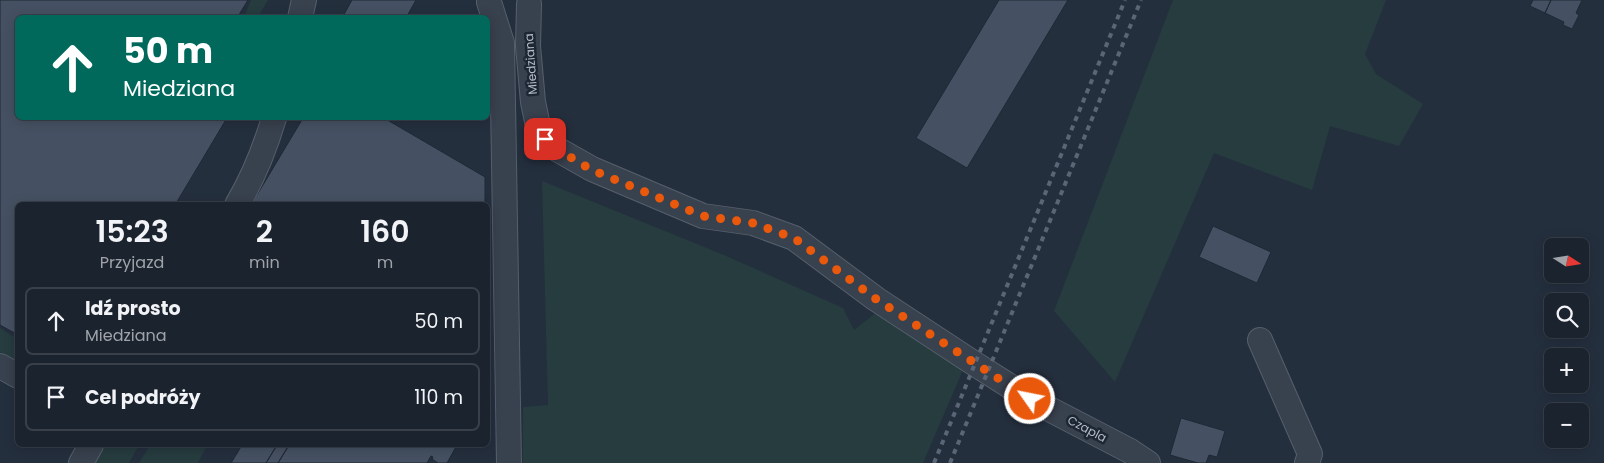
<!DOCTYPE html>
<html lang="pl">
<meta charset="utf-8">
<style>
body{margin:0;font-family:Poppins,sans-serif;background:#282f3a;color:#f1f3f6;height:100vh;display:flex;flex-direction:column;font-size:19px;white-space:nowrap}
*{box-sizing:border-box;margin:0}
p{font-size:16px;color:#a0a4aa}
.icon{flex:none;width:28px;height:28px;fill:none;stroke:currentColor;stroke-width:2;stroke-linecap:round;stroke-linejoin:round}
.map{position:relative;flex:1;overflow:hidden}
.drawer{position:absolute;left:15px;top:202px;width:475px;height:245px;display:flex;flex-direction:column;background:#1b232e;border-radius:8px;box-shadow:0 2px 12px #0003,0 0 0 1px #39404a}
.drawer>*{flex:none}
.top-card{position:absolute;left:15px;top:15px;width:475px;height:105px;border-radius:8px;box-shadow:0 2px 12px #0003,0 0 0 1px #39404a;background:#00695c;color:#fff;overflow:hidden}
.needle{width:32px;rotate:102deg}
.buttons{position:absolute;left:1544px;top:238px;display:grid;gap:10px}
.buttons a{display:grid;place-items:center;width:45px;height:45px;border-radius:8px;background:#1b232e;box-shadow:0 2px 12px #0003,0 0 0 1px #39404a;font-size:25px}
.pin{position:absolute;display:grid;place-items:center;width:42px;height:42px;color:#fff;margin:-21px;border-radius:10px;box-shadow:0 2px 8px #0006}
.me{position:absolute;width:55px;margin:-28px;rotate:303deg;stroke-linejoin:round;filter:drop-shadow(0 0 4px #0008)}
.turn{display:flex;align-items:center;gap:18px;height:105px;padding:0 25px;font-size:22px}
.turn .icon{width:65px;height:65px;stroke-width:2.5}
.turn b{display:block;font-size:35px;line-height:42px}
.eta{display:flex;justify-content:space-evenly;align-items:center;height:85px;text-align:center}
.eta b{font-size:30px;font-weight:600;line-height:35px}
ul{padding:0;list-style:none}
li{display:flex;align-items:center;gap:15px;height:68px;margin:0 10px 8px;padding:0 15px;border:2px solid #39404a;border-radius:8px}
li div{flex:1}
li b{display:block;font-size:19px}
li em{font-style:normal}
.map>svg:first-child{display:block}
.green{fill:#263c3f}
.building{fill:#455162;stroke:#1f2835}
.lines{fill:none;stroke-linecap:round;stroke-linejoin:round}
.minor-casing{stroke:#565f6c;stroke-width:26}
.minor{stroke:#38414e;stroke-width:24}
.rail{stroke:#5a6575;stroke-width:4;stroke-dasharray:5 5;stroke-linecap:butt}
.route{stroke:#ea580c;stroke-width:9;stroke-dasharray:0 16.2}
.labels{text-anchor:middle;stroke-width:5;stroke-linejoin:round;paint-order:stroke}
.street-label{font-size:12px;fill:#b4bcc9;stroke:#1d2633}
</style>
<div class="map">
<svg width="1604" height="463" viewBox="0 0 1604 463">
<rect width="100%" height="100%" fill="#242f3e"/>
<path class="green" d="M 251,0 L 268,0 L 258,17 L 244,17 Z
M 1173,0 L 1386,0 L 1365,54 L 1376,74 L 1423,104 L 1399,146 L 1330,126 L 1312,190 L 1214,153 L 1115,382 L 1054,311 Z
M 542,181 L 724,255 L 843,308 L 854,330 L 877,312 L 963,370 L 923,463 L 523,463 L 523,407 L 548,405 Z
M 0,328 L 17,339 L 17,363 L 0,352 Z
M 105,445 L 139,445 L 129,463 L 96,463 Z
M 150,445 L 207,445 L 198,463 L 139,463 Z"/>
<path class="building" d="M 0,0 L 248,0 L 237,18 L 18,18 L 18,118 L 227,118 L 175,205 L 18,205 L 18,335 L 0,325 Z
M 352,0 L 416,0 L 406,18 L 342,18 Z
M 999,0 L 1068,0 L 967,168 L 916,138 Z
M 1533,0 L 1551,0 L 1545,13 L 1530,6 Z
M 1551,0 L 1582,0 L 1576,13 L 1579,15 L 1572,29 L 1563,25 L 1564,22 L 1545,13 Z
M 303,118 L 384,118 L 485,177 L 485,205 L 251,205 Z
M 1213,226 L 1271,252 L 1257,283 L 1199,257 Z
M 1181,418 L 1225,431 L 1217,457 L 1209,455 L 1206,463 L 1198,463 L 1170,455 Z
M 242,445 L 277,445 L 266,463 L 231,463 Z
M 277,445 L 289,445 L 278,463 L 266,463 Z
M 289,445 L 457,445 L 447,463 L 438,463 L 432,459 L 433,457 L 431,456 L 427,463 L 278,463 Z"/>
<g class="lines">
<defs>
<path id="minor" d="M 489,2 L 502,43 L 509,463
M 529,4 L 528,46 L 533,102 L 538,126 L 545,139 L 555,148 L 592,169 L 703,216 L 753,223 L 794,238 L 876,299 L 975,364 L 1030,399 L 1130,451 L 1148,463
M 300,18 L 304,0
M 237,205 C 253,178 265,148 274,118
M 1260,340 L 1310,454 L 1307,463
M 0,366 L 18,376
M 81,463 L 91,445"/>
</defs>
<use href="#minor" class="minor-casing"/>
<use href="#minor" class="minor"/>
<path class="rail" d="M 934,463 L 1125,0
M 950,463 L 1141,0"/>
</g>
<g class="lines">
<path class="route" d="M 545,139 L 555,148 L 592,170 L 703,216 L 753,223 L 794,238 L 876,299 L 1030,399"/>
</g>
<g class="labels">
<g class="street-label">
<text transform="translate(531 64) rotate(-94)" y="4">Miedziana</text>
<text transform="translate(1087 429) rotate(28)" y="4">Czapla</text>
</g>
</g>
</svg>
<div class="buttons">
<a><svg class="needle" viewBox="-14 -14 28 28"><path d="M0-13l5 13h-10z" fill="#e53935"/><path d="M0 13l5-13h-10z" fill="#a0a4aa"/></svg></a>
<a><svg class="icon" aria-label="search" viewBox="0 0 24 24"><circle cx="10" cy="10" r="6"/><path d="M15 15l6 6"/></svg></a>
<a>+</a>
<a>−</a>
</div>
<div class="pin" style="left:545px;top:139px;background:#d93025"><svg class="icon" aria-label="arrive" viewBox="0 0 24 24"><path d="M6 21V4h12l-3 4 3 4H6"/></svg></div>
<svg class="me" style="left:1030px;top:399px" viewBox="-20 -20 40 40"><circle r="17" fill="#ea580c" stroke="#fff" stroke-width="3"/><path d="M0-11L8 9 0 5-8 9z" fill="#fff"/></svg>
<div class="top-card">
<div class="turn"><svg class="icon" aria-label="ahead" viewBox="0 0 24 24"><path d="M12 20V5M6 11l6-6 6 6"/></svg><div><b>50 m</b>Miedziana</div></div>
</div>
<section class="drawer">
<div class="eta">
<div><b>15:23</b><p>Przyjazd</p></div>
<div><b>2</b><p>min</p></div>
<div><b>160</b><p>m</p></div>
</div>
<ul>
<li><svg class="icon" aria-label="ahead" viewBox="0 0 24 24"><path d="M12 20V5M6 11l6-6 6 6"/></svg><div><b>Idź prosto</b><p>Miedziana</p></div><em>50 m</em></li>
<li><svg class="icon" aria-label="arrive" viewBox="0 0 24 24"><path d="M6 21V4h12l-3 4 3 4H6"/></svg><div><b>Cel podróży</b></div><em>110 m</em></li>
</ul>
</section>
</div>
